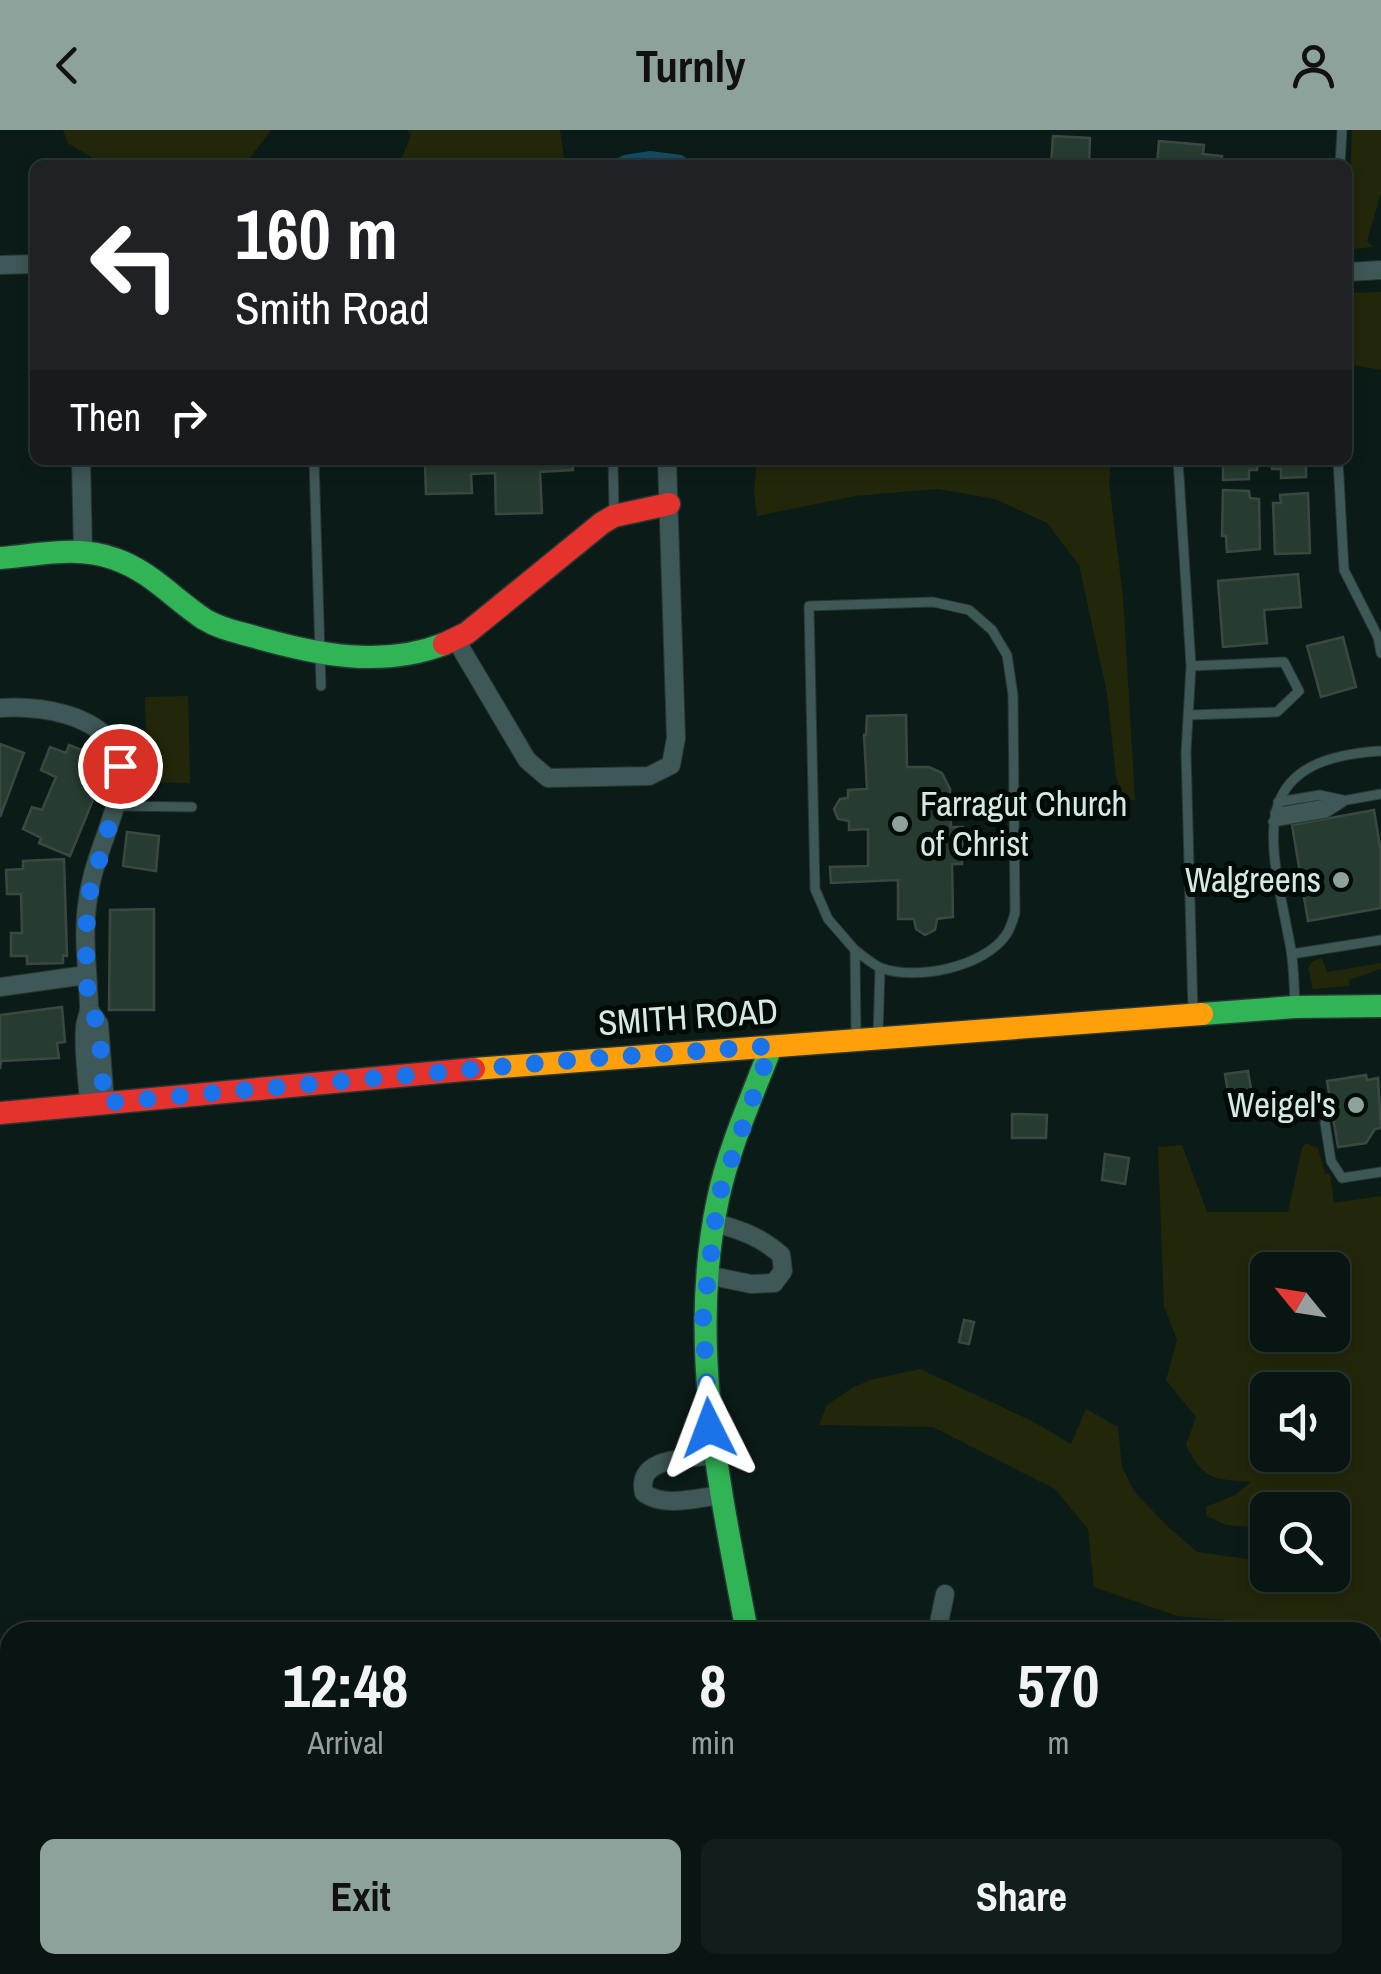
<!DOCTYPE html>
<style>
body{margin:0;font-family:"Archivo Narrow",sans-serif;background:#111e1b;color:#f1f3f6;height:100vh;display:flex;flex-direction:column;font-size:38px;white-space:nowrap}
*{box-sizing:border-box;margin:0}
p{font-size:32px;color:#989f9f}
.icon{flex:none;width:55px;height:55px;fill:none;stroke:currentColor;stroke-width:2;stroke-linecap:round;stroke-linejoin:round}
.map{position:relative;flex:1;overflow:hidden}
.details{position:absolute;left:0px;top:1492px;width:1382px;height:352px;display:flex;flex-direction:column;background:#081512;border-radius:30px 30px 0 0;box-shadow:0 5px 15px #0003,0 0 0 2px #293432}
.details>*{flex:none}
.banner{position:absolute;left:30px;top:30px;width:1322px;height:305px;border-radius:15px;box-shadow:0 5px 15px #0003,0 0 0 2px #293432;background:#202124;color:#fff;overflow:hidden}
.needle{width:65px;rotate:300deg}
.tools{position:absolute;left:1250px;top:1122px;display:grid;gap:20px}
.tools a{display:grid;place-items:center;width:100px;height:100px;border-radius:15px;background:#081512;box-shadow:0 5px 15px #0003,0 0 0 2px #293432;font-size:50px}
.pin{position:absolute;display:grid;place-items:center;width:85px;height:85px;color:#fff;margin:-42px;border:5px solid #fff;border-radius:50%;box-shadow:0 2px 10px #0007}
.me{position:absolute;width:110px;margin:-55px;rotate:357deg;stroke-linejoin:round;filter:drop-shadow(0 0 8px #0008)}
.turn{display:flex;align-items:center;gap:35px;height:210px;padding:0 40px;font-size:45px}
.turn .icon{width:130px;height:130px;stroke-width:2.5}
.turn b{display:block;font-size:70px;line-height:85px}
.then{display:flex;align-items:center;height:95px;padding:0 40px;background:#0003;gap:20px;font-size:38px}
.eta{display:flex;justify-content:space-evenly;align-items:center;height:170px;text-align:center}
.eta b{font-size:60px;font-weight:700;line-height:70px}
.cta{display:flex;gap:20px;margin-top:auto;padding:20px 40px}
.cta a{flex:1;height:115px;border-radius:15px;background:#8ea29c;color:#111;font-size:40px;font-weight:700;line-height:115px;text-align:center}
.cta a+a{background:#111e1b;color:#f1f3f6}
header{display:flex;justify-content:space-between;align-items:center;height:130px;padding:0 40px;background:#8ea29c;color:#111;font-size:45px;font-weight:700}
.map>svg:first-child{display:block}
.green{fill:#22270a;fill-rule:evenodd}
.water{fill:#124b65}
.building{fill:#273c30;stroke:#3b4842;stroke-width:2.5}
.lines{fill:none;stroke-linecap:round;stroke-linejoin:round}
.lane-casing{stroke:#293734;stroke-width:11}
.street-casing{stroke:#293734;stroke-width:20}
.fast-casing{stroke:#293734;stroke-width:25}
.slow-casing{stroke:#293734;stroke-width:25}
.jam-casing{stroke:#293734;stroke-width:25}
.lane{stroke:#3e5757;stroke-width:9}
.street{stroke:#3e5757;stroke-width:18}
.fast{stroke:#30b455;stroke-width:22}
.slow{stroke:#ff9f0a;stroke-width:22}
.jam{stroke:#e5322d;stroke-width:22}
.route{stroke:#1a73e8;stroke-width:18;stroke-dasharray:0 32.4}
.poi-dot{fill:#8ea29c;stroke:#000a07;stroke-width:4}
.labels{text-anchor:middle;stroke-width:10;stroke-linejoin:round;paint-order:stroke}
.poi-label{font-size:35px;fill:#d4eae3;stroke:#000a07;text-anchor:end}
.street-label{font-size:35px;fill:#d4eae3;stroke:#000a07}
</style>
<header><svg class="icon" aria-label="back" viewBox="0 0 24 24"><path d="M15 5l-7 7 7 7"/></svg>Turnly<svg class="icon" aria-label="person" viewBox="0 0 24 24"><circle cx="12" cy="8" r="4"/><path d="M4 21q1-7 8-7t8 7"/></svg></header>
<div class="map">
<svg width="1381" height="1844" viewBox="0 0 1381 1844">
<rect width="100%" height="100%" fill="#0b1c18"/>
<path class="green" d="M 63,0 L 271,0 L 249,29 L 250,35 L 92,35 L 91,27 L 68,13 Z
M 408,0 L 560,0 L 565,35 L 399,35 L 411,5 Z
M 1352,0 L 1381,0 L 1381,63 L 1367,111 L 1374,117 L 1351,119 L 1348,113 Z
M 1381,162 L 1381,240 L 1348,234 L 1348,163 Z
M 757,330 L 1111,330 L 1109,353 L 1123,467 L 1135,670 L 1122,670 L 1116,646 L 1107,563 L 1079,435 L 1047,393 L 995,369 L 938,359 L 855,366 L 757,386 L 754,362 Z
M 188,566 L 190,653 L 147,652 L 145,567 Z
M 1322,828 L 1327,842 L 1381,833 L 1381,839 L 1349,850 L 1349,856 L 1313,859 L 1308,838 L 1313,831 Z
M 1306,1013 L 1318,1018 L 1325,1044 L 1330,1044 L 1334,1073 L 1381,1066 L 1381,1805 L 1372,1802 L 1372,1502 L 1264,1502 L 1240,1491 L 1177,1486 L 1094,1457 L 1088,1399 L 1055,1359 L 933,1297 L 819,1295 L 827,1275 L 852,1258 L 870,1250 L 920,1239 L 1032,1291 L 1071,1314 L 1086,1279 L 1118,1297 L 1122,1337 L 1134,1361 L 1166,1395 L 1197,1422 L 1267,1432 L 1268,1445 L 1332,1445 L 1332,1380 L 1268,1380 L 1267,1422 L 1252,1397 L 1226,1395 L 1207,1386 L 1206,1377 L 1235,1365 L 1251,1352 C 1213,1348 1205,1352 1186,1315 L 1196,1287 L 1166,1250 L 1177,1210 L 1164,1176 L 1158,1017 L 1182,1015 L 1207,1082 L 1288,1082 L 1302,1018 ZM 1268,1140 L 1332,1140 L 1332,1205 L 1268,1205 ZM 1268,1260 L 1332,1260 L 1332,1325 L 1275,1325 L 1257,1342 C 1252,1327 1246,1303 1254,1290 C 1261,1277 1267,1274 1268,1260 Z
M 0,1782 L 10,1795 L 10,1835 L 40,1835 L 47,1844 L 0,1844 Z"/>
<path class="water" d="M 650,21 L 682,25 L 695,35 L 605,35 L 624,25 Z"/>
<path class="building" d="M 1053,6 L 1090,8 L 1089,35 L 1051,35 Z
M 1159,11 L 1204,15 L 1203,24 L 1222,26 L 1221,35 L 1157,35 Z
M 414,330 L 572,330 L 573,340 L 540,342 L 542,383 L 496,384 L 495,343 L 471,344 L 472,363 L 426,364 L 425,334 L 414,334 Z
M 1223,330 L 1257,330 L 1257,340 L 1249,340 L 1249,349 L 1223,350 Z
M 1272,330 L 1306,330 L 1306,347 L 1281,348 L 1281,339 L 1272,339 Z
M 1223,360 L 1249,361 L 1250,368 L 1259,369 L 1260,419 L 1227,422 L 1226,406 L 1222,406 Z
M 1308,363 L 1310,423 L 1275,424 L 1273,373 L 1281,373 L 1280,365 Z
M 1298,444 L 1301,477 L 1264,480 L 1267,513 L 1223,517 L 1218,451 Z
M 1343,507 L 1356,557 L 1321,567 L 1307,516 Z
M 906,585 L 907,637 L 929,637 L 942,643 L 950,659 L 951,697 L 963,697 L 962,734 L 952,734 L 953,787 L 937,789 L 935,800 L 925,805 L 916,799 L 914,789 L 898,789 L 898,750 L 831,753 L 830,737 L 868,736 L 868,699 L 849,700 L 849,691 L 838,689 L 834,679 L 840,669 L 848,668 L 848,660 L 867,659 L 864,605 L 866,605 L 867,586 Z
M 0,614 L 24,623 L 0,687 Z
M 69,615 L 109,631 L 70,726 L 39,713 L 41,708 L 23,699 L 32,677 L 42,680 L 56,647 L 41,640 L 50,617 L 66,623 Z
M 1374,680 L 1381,722 L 1381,778 L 1308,791 L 1292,695 Z
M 127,702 L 159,706 L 156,741 L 123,736 Z
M 64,729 L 67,826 L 63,825 L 63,833 L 27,834 L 27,826 L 11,826 L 11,803 L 22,803 L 21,764 L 7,764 L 6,740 L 23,739 L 23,731 Z
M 154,779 L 154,880 L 109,880 L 110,780 Z
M 62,877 L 65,912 L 57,913 L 59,928 L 1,931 L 0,939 L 0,885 Z
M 1248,941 L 1254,977 L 1231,980 L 1225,944 Z
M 1366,945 L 1367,950 L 1378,948 L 1381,998 L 1375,999 L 1366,1013 L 1338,1017 L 1327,951 Z
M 1012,984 L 1047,985 L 1046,1008 L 1012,1008 Z
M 1105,1024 L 1129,1028 L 1125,1054 L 1102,1050 Z
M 964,1190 L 974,1192 L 969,1214 L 959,1212 Z"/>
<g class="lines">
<defs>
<path id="lane" d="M 1340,35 L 1342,0
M 314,330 L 321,556
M 613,330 L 614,382
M 1178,330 L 1191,536 L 1186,622 L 1193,882
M 1338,330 L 1344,440 L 1378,507 L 1381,523
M 1188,585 L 1277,582 L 1299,561 L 1284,532 L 1191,536
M 1278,672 L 1320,665 L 1343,670
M 117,676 L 192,677
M 1275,683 L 1381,664
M 1273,692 L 1326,683 L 1343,672
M 855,820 C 863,826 872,834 881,838 C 916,851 984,837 1006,805 C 1010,799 1013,790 1015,783 L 1013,565 L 1007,525 L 992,500 L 969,480 L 933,472 L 809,476 L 815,759 L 828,789 L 855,820 L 856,904
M 1292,824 L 1381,810
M 1295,874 C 1294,856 1294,838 1291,820 C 1273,719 1237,629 1381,621
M 878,906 L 880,838
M 1325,993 L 1331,1031 L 1342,1048 L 1381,1042"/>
<path id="street" d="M 0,135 L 35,134
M 1348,142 L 1381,140
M 81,330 L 83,422
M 456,510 L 527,630 L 548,648 L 649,646 L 671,635 L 676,608 L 667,330
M 0,578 C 48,574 134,590 120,658 C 112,696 93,730 88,769 C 82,804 88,841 89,876 C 90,884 85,890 85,898 C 83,923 88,950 89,975
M 0,857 L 86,845
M 90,881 L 99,894 L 105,973
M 707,1145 L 751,1154 L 774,1153 L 783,1141 L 781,1125 C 761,1107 741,1100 715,1093
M 714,1325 C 689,1329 635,1326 644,1363 C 665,1378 696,1368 721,1365
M 937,1502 L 945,1464
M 1264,1835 L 1273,1844"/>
<path id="fast" d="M 0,428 C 38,425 78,415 115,429 C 150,441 174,469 204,489 C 220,499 238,502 255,507 C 318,525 382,538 444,514
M 1202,884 L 1295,877 L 1381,876
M 747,1502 C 720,1359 687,1214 718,1069 C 729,1017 752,967 771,917"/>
<path id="slow" d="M 474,939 L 1202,884"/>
<path id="jam" d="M 444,514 L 467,503 L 602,393 L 614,386 L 669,374
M 0,983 L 474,939"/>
</defs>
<use href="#lane" class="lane-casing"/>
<use href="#street" class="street-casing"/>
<use href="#fast" class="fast-casing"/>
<use href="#slow" class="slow-casing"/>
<use href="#jam" class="jam-casing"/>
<use href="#lane" class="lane"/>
<use href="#street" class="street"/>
<use href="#fast" class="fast"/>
<use href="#slow" class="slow"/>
<use href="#jam" class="jam"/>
</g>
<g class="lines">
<path class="route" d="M 120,636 L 121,655 L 87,772 L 86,845 L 90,881 L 99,894 L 104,973 L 585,929 L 771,916 L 718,1068 L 703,1186 L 709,1298"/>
</g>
<g class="poi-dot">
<circle cx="900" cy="694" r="10"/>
<circle cx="1341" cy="750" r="10"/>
<circle cx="1356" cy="975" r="10"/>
</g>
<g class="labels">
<g class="poi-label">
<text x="920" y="686" text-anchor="start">Farragut Church<tspan x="920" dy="40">of Christ</tspan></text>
<text x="1321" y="762">Walgreens</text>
<text x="1336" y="987">Weigel's</text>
</g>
<g class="street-label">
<text transform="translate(688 887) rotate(-4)" y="12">SMITH ROAD</text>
</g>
</g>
</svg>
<div class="tools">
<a><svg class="needle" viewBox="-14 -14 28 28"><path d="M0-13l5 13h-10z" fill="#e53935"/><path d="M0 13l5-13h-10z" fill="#989f9f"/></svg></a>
<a><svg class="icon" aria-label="sound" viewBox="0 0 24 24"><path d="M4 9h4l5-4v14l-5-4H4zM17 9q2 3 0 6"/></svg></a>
<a><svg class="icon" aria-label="search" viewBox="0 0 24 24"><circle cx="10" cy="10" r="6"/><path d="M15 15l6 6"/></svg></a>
</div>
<div class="pin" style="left:120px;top:636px;background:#d93025"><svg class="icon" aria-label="arrive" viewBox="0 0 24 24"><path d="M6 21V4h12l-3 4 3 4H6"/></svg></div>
<svg class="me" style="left:709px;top:1298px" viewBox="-20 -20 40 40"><path d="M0-17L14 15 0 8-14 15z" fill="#1a73e8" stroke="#fff" stroke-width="4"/></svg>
<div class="banner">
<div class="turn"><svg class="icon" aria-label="left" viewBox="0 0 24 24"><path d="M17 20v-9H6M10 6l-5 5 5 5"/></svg><div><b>160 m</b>Smith Road</div></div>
<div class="then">Then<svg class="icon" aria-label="right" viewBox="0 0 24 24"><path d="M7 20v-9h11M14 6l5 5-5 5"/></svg></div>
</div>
<section class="details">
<div class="eta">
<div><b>12:48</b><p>Arrival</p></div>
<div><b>8</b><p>min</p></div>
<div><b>570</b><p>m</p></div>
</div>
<div class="cta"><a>Exit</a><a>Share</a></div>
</section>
</div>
